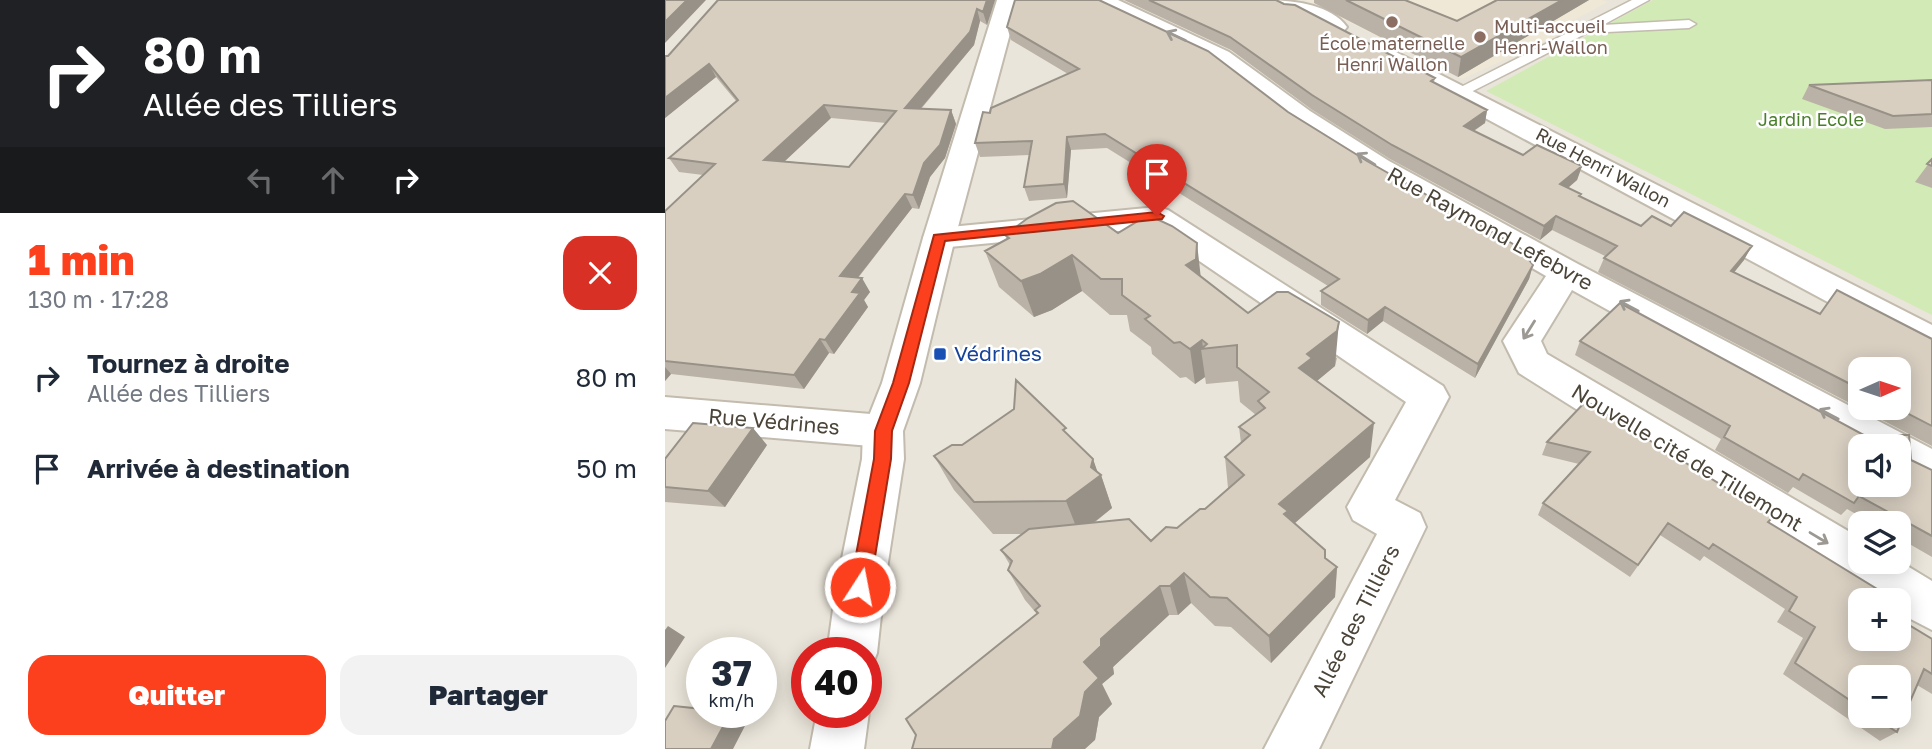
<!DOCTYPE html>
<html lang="fr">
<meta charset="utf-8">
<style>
body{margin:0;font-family:"Golos Text",sans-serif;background:#f2f2f3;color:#1f2937;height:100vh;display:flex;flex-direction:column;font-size:26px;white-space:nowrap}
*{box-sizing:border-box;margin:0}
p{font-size:23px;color:#747a83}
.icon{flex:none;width:38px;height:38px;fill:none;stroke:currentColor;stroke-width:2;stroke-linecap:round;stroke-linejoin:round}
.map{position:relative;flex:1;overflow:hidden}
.side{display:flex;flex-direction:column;background:#fff;width:665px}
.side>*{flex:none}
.top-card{background:#202124;color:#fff;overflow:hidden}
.needle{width:46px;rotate:87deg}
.buttons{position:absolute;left:1183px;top:357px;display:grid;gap:14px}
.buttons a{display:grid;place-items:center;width:63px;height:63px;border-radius:14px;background:#fff;box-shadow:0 4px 18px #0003;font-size:35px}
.speed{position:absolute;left:21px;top:637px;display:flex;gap:14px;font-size:35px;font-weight:700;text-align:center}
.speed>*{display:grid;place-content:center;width:91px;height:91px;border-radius:50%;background:#fff;box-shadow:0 4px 18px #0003;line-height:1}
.speed small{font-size:18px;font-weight:400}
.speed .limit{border:10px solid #d22;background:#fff;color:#111}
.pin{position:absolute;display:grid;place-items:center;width:60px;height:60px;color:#fff;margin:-72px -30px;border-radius:50% 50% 50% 0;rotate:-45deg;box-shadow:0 0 7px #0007}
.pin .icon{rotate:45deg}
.me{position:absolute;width:77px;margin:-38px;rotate:11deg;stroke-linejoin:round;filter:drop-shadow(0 0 5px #0008)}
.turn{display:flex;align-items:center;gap:24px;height:147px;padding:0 28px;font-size:32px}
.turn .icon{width:91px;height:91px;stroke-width:2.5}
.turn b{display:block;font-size:49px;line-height:60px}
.lanes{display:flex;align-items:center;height:66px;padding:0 28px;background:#0003;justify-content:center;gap:35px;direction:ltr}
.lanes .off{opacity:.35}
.round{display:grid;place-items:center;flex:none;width:74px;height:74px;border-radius:21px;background:#f2f2f3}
.head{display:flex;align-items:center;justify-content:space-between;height:119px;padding:0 28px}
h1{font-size:42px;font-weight:800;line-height:52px;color:#fc3f1d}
.primary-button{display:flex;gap:14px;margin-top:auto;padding:14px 28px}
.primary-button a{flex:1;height:80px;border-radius:21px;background:#fc3f1d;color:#fff;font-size:28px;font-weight:800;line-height:80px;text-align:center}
.primary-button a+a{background:#f2f2f3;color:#1f2937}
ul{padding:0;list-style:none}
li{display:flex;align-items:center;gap:21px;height:91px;padding:0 28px}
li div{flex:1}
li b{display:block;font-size:26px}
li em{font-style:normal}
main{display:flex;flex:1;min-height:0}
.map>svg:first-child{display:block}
.residential{fill:#eae5da;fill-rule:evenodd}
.education{fill:#efe8d6}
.green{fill:#d2eab5}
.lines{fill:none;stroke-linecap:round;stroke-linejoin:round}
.service-casing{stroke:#c2bbae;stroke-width:3}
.minor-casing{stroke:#c2bbae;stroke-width:4}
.tertiary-casing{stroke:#c2bbae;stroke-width:4}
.service{fill:#fff;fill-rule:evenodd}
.minor{fill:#fff;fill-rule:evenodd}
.tertiary{fill:#fff;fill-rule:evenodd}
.wall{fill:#bab2a6;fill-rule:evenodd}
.shaded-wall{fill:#979187}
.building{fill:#d8cfc1;stroke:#979187;stroke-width:2;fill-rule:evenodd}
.oneway{stroke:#9c9892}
.route{fill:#fc3f1d;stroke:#a42913;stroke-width:2}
.education-dot{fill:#8d6e63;stroke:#fff;stroke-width:2.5}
.transit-dot{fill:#1a4fb4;stroke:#fff;stroke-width:2.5}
.labels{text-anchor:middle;stroke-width:5;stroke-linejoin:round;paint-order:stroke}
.far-education-label{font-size:18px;fill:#785e54;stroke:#fff;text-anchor:start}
.far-park-label{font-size:18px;fill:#4a7f2a;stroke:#fff}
.far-street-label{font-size:18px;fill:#4b4439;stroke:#fff}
.street-label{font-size:21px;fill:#4b4439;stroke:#fff}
.transit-label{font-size:21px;fill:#164399;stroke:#fff;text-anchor:start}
</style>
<main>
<section class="side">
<div class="top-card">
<div class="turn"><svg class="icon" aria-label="right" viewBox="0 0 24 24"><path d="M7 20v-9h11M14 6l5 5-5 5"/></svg><div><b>80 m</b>Allée des Tilliers</div></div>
<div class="lanes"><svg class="icon off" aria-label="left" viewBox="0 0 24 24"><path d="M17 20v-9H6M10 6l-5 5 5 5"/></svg><svg class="icon off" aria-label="ahead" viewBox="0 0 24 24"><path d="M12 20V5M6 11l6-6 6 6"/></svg><svg class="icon" aria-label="right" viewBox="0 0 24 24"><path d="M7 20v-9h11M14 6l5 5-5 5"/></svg></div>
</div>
<div class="head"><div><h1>1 min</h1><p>130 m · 17:28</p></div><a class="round" style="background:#d93025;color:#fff"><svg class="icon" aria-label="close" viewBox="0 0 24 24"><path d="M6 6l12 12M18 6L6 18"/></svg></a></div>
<ul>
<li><svg class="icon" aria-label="right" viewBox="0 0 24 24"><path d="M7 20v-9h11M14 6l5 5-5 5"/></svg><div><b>Tournez à droite</b><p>Allée des Tilliers</p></div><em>80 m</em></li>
<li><svg class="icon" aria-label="arrive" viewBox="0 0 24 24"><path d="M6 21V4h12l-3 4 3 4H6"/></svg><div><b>Arrivée à destination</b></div><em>50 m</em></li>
</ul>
<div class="primary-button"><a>Quitter</a><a>Partager</a></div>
</section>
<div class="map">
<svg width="1267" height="749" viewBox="0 0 1267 749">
<rect width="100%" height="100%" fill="#f6f3ec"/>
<path class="residential" d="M 0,0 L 1267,0 L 1267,749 L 0,749 ZM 1195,369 L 1234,369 L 1234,408 L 1195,408 ZM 1195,446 L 1234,446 L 1234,485 L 1195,485 ZM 1195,523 L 1234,523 L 1234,562 L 1195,562 ZM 1195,600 L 1234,600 L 1234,639 L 1195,639 ZM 37,653 L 96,653 L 96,712 L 37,712 ZM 142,653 L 201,653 L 201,712 L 142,712 ZM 1195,677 L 1234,677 L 1234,716 L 1195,716 Z"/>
<path class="education" d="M 640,0 L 937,0 L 943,2 L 905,22 L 905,30 L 797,79 Z"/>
<path class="green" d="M 988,0 L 1267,0 L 1267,315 L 821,91 Z"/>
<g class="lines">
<defs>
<path id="service" d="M 967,0 L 984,0 L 938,25 L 1024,20 L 1031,24 L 1024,28 L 922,33 L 800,95 L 788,95 L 786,92 Z"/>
<path id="minor" d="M 424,0 L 453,0 L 564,52 L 645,111 L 724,161 L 913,264 L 1267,449 L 1267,487 L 1234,471 L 1234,446 L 1195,446 L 1195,450 L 907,290 L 876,341 L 882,354 L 1195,538 L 1195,562 L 1234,561 L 1267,581 L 1267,630 L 1234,613 L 1234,600 L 1214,600 L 854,373 L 838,341 L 881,276 L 702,173 L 625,123 L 546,62 L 427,5 Z
M 597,0 C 623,0 665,3 682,27 L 678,32 L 662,32 L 631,15 L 600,5 Z
M 723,48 L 1267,325 L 1267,354 L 1254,351 L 714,61 L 710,56 L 714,51 Z
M 492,207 L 503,210 L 778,386 L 784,397 L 730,500 L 755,513 L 761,527 L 654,749 L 599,749 L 712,534 L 688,520 L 682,507 L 741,402 L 486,228 L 274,248 L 262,245 L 258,238 L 262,231 L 274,228 Z
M 0,397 L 218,415 L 232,419 L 238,431 L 232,443 L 218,447 L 0,429 Z"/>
<path id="tertiary" d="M 332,0 L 354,0 L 290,238 L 255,383 L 238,431 L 239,459 L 219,588 L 212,653 L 205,671 L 201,672 L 201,653 L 162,653 L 171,588 L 197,459 L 198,431 L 217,383 L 258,238 Z
M 201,704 L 204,712 L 199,749 L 145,749 L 152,712 L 201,712 Z"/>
</defs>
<use href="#service" class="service-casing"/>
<use href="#minor" class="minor-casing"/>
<use href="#tertiary" class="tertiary-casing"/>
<use href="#service" class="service"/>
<use href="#minor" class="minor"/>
<use href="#tertiary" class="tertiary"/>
</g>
<path class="wall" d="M 330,0 L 322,25 L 315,21 L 309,45 L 256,109 L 286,110 L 291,124 L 280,158 L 265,177 L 254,209 L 247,208 L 193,278 L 205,292 L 199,300 L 203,307 L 169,354 L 164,353 L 139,389 L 6,374 L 0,381 L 0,211 L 38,175 L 14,172 L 4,158 L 71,101 L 51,77 L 0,118 L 0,56 ZM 166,118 L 221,123 L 184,167 L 120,161 Z
M 459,0 L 611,0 L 770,78 L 769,82 L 822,110 L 820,123 L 809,131 L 858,155 L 917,166 L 912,180 L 903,188 L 915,197 L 976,226 L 1079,260 L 1069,272 L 1155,314 L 1267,339 L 1267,446 L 933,272 L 940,256 L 887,230 L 875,240 L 725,159 L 646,109 L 566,50 ZM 1195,369 L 1234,408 L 1195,408 Z
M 649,0 L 743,0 L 742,1 L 792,21 L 832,0 L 924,0 L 793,77 L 649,3 Z
M 342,27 L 623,112 L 868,265 L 864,279 L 810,378 L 718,321 L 702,334 L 656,305 L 656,291 L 663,286 L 442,148 L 406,150 L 402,198 L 364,201 L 359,187 L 365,155 L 315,157 L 310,143 L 325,113 L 403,74 L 346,40 Z
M 1267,80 L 1267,127 L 1220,129 L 1137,99 L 1144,85 Z
M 1267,159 L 1267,188 L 1250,182 Z
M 453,233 L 536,276 L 583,313 L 672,358 L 670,366 L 652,381 L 705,457 L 629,524 L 660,558 L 672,567 L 670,597 L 606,663 L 566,627 L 550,626 L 526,603 L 513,615 L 504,615 L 448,667 L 449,674 L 437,684 L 447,704 L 434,717 L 430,740 L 372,614 L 360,600 L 343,570 L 345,565 L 336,550 L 356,534 L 328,534 L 289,490 L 269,456 L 297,445 L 405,437 L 428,459 L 432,472 L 436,475 L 447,508 L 429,523 L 486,541 L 512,528 L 540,509 L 563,488 L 560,457 L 576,443 L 574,427 L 591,415 L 575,402 L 573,381 L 541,384 L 540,377 L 530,384 L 521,377 L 515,378 L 487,354 L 486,347 L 465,331 L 462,315 L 445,315 L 417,291 L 387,310 L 369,317 L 334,287 L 320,251 L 342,239 L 340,235 Z
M 915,341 L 1246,460 L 1267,470 L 1267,557 L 1234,538 L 1234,523 L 1207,523 L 1182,509 L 1176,515 L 1128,487 L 1123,493 L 1050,450 L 1056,439 L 910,355 Z
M 921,401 L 1103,522 L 1195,600 L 1267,639 L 1267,694 L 1252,685 L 1232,732 L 1215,741 L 1118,674 L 1138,638 L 1112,622 L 1120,609 L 1039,556 L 1035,561 L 995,535 L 965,577 L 873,515 L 878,503 L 914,464 L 877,455 L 882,442 ZM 1195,677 L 1234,716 L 1195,716 Z
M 102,445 L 60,507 L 0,502 L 0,459 Z"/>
<path class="shaded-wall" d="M 22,0 L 41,0 L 0,43 L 0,22 Z
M 322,0 L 330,0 L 322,25 L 318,12 Z
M 897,0 L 924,0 L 793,77 L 796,57 Z
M 312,9 L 315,21 L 309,45 L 245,121 L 240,108 Z
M 44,64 L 51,77 L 0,118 L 0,98 Z
M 159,105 L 166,118 L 107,173 L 99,160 Z
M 286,110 L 291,124 L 280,158 L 265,177 L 254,209 L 248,195 L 259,163 Z
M 822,110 L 820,123 L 796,139 L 799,126 Z
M 402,137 L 406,150 L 402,198 L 399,184 Z
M 917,166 L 912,180 L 891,198 L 895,184 Z
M 240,194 L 247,208 L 183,290 L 175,276 Z
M 891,216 L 887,230 L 875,240 L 879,226 Z
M 532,243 L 536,279 L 521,265 Z
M 1087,246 L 1079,260 L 1059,285 L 1066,271 Z
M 407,255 L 417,291 L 387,310 L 369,317 L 356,281 Z
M 868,265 L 864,279 L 810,378 L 813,364 Z
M 197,278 L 205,292 L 199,300 L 203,307 L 169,354 L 160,340 L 187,292 Z
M 720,307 L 718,321 L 702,334 L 703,320 Z
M 674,322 L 670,366 L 647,385 L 634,368 L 642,354 Z
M 155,339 L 164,353 L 139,389 L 129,375 Z
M 537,340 L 538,348 L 536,349 L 540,377 L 530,384 L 525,349 Z
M 0,367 L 6,374 L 0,381 Z
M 709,423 L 705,457 L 623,529 L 614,504 Z
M 88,428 L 102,445 L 60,507 L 43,491 Z
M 428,459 L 434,476 L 436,475 L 447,508 L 414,534 L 401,501 L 426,467 Z
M 672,567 L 670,597 L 606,663 L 604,636 Z
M 519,573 L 526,603 L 513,615 L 505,586 Z
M 495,586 L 504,615 L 448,667 L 449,674 L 437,684 L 447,704 L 434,717 L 430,740 L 420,749 L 387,749 L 389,739 L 419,662 L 436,639 Z
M 3,626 L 20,637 L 0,668 L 0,630 Z
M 66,712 L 82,722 L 68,749 L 46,749 Z"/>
<path class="building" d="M 0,0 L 22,0 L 0,22 Z
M 53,0 L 322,0 L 318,12 L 312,9 L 305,32 L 240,108 L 286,110 L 275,145 L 259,163 L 248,195 L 240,194 L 175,276 L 197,278 L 187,292 L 195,293 L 160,340 L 155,339 L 129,375 L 0,361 L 0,211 L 50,164 L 4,158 L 73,100 L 44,64 L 0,98 L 0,56 L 3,56 ZM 159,105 L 231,111 L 184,167 L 99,160 Z
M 350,0 L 434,0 L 543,51 L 623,112 L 702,161 L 855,248 L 868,265 L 813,364 L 720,307 L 703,320 L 656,291 L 674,279 L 440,134 L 402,137 L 399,184 L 359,187 L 367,141 L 310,143 L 318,112 L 325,113 L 326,108 L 414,69 L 342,27 Z
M 484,0 L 611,0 L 619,4 L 630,5 L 770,78 L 766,81 L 822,110 L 799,126 L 858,155 L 872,145 L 917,166 L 895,184 L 916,194 L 914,196 L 976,226 L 987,216 L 1006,226 L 1019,212 L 1087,246 L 1066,271 L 1155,314 L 1172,290 L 1267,339 L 1267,426 L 1232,408 L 1234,408 L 1234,369 L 1195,369 L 1195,389 L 939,258 L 952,246 L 891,216 L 879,226 L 727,145 L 647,95 L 565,37 Z
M 681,0 L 740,0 L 792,21 L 832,0 L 897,0 L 796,57 Z
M 1267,80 L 1267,114 L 1228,116 L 1144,85 Z
M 1267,159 L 1267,166 L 1262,164 Z
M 408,201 L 453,233 L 483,215 L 507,226 L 532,243 L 531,259 L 521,265 L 583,313 L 612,292 L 623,292 L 674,322 L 672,331 L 642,354 L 647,358 L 634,368 L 709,423 L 614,504 L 623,511 L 619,514 L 660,550 L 660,558 L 672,567 L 604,636 L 562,598 L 545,597 L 519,573 L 505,586 L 495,586 L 436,639 L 436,646 L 419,662 L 434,678 L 420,692 L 415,716 L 389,739 L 387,749 L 247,749 L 251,735 L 241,719 L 373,613 L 370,610 L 375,606 L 343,570 L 347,561 L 336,550 L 364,529 L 464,519 L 486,541 L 501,527 L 512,528 L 535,509 L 540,509 L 579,475 L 560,457 L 585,435 L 574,427 L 600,408 L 593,401 L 604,392 L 572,367 L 572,345 L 536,349 L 542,344 L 537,340 L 525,349 L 515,342 L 509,343 L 480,319 L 485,316 L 457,295 L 457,279 L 436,279 L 407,255 L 375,274 L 356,281 L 320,251 L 344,238 L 340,235 L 363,218 L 391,203 Z
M 955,303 L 1206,439 L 1210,435 L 1244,435 L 1246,460 L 1267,470 L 1267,536 L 1194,496 L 1189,503 L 1138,474 L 1134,480 L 1059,437 L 1065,426 L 915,341 ZM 1195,446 L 1234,446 L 1234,485 L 1195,485 Z
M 351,380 L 401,428 L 398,430 L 428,459 L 426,467 L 436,475 L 401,501 L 309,502 L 269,456 L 287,445 L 297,445 L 349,409 Z
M 921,401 L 1108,517 L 1103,522 L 1230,600 L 1195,600 L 1195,639 L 1234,639 L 1234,619 L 1267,639 L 1267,674 L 1259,669 L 1232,732 L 1207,716 L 1234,716 L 1234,677 L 1195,677 L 1195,707 L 1130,663 L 1150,627 L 1124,611 L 1132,597 L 1048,544 L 1044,549 L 1003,523 L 973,565 L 878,503 L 925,452 L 882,442 Z
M 28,423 L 88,428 L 43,491 L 0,487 L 0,459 Z
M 9,706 L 37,709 L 37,712 L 66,712 L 46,749 L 0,749 L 0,721 Z"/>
<defs><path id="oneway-shaft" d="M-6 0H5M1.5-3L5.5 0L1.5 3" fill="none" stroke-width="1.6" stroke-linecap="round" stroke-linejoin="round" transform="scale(1.75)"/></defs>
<g class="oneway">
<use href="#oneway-shaft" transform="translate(511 36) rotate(-155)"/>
<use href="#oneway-shaft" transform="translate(701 159) rotate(-148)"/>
<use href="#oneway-shaft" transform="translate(964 306) rotate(-152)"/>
<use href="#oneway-shaft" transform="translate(864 330) rotate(122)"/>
<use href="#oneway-shaft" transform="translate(1164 414) rotate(-152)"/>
<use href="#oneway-shaft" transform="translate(1154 538) rotate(31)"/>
</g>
<path class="route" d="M 492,212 L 499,216 L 497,219 L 280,241 L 244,383 L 227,431 L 226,459 L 205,587 L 202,594 L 195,597 L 188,594 L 185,587 L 209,459 L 210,431 L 228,383 L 269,235 Z"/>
<g class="education-dot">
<circle cx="727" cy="22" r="7"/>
<circle cx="815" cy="37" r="7"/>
</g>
<rect class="transit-dot" x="268" y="347" width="14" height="14" rx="3.5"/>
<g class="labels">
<g class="far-education-label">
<text x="829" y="33">Multi-accueil<tspan x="829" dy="21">Henri-Wallon</tspan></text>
<text x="727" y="50" text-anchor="middle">École maternelle<tspan x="727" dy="21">Henri Wallon</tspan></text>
</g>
<g class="far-park-label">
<text x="1146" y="126">Jardin Ecole</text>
</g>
<g class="far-street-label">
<text transform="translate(938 168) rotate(28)" y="6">Rue Henri Wallon</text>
</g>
<g class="street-label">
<text transform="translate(825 229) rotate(29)" y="7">Rue Raymond Lefebvre</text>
<text transform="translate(109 422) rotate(5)" y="7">Rue Védrines</text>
<text transform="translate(1022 458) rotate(31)" y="7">Nouvelle cité de Tillemont</text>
<text transform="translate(691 621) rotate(-63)" y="7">Allée des Tilliers</text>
</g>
<g class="transit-label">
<text x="289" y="361">Védrines</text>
</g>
</g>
</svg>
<div class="buttons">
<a><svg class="needle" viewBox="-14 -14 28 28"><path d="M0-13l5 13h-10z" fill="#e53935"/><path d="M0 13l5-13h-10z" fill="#747a83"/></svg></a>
<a><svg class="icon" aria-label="sound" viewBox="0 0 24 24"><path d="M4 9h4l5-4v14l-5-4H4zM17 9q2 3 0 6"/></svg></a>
<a><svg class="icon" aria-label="layers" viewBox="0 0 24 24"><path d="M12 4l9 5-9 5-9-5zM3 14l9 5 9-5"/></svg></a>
<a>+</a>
<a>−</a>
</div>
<div class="speed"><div>37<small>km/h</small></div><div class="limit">40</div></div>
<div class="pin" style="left:492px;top:216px;background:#d93025"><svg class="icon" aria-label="arrive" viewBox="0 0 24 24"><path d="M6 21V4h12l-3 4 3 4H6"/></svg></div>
<svg class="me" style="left:195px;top:587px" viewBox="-20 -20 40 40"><circle r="17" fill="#fc3f1d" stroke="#fff" stroke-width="3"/><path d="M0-11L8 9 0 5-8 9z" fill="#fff"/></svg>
</div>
</main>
